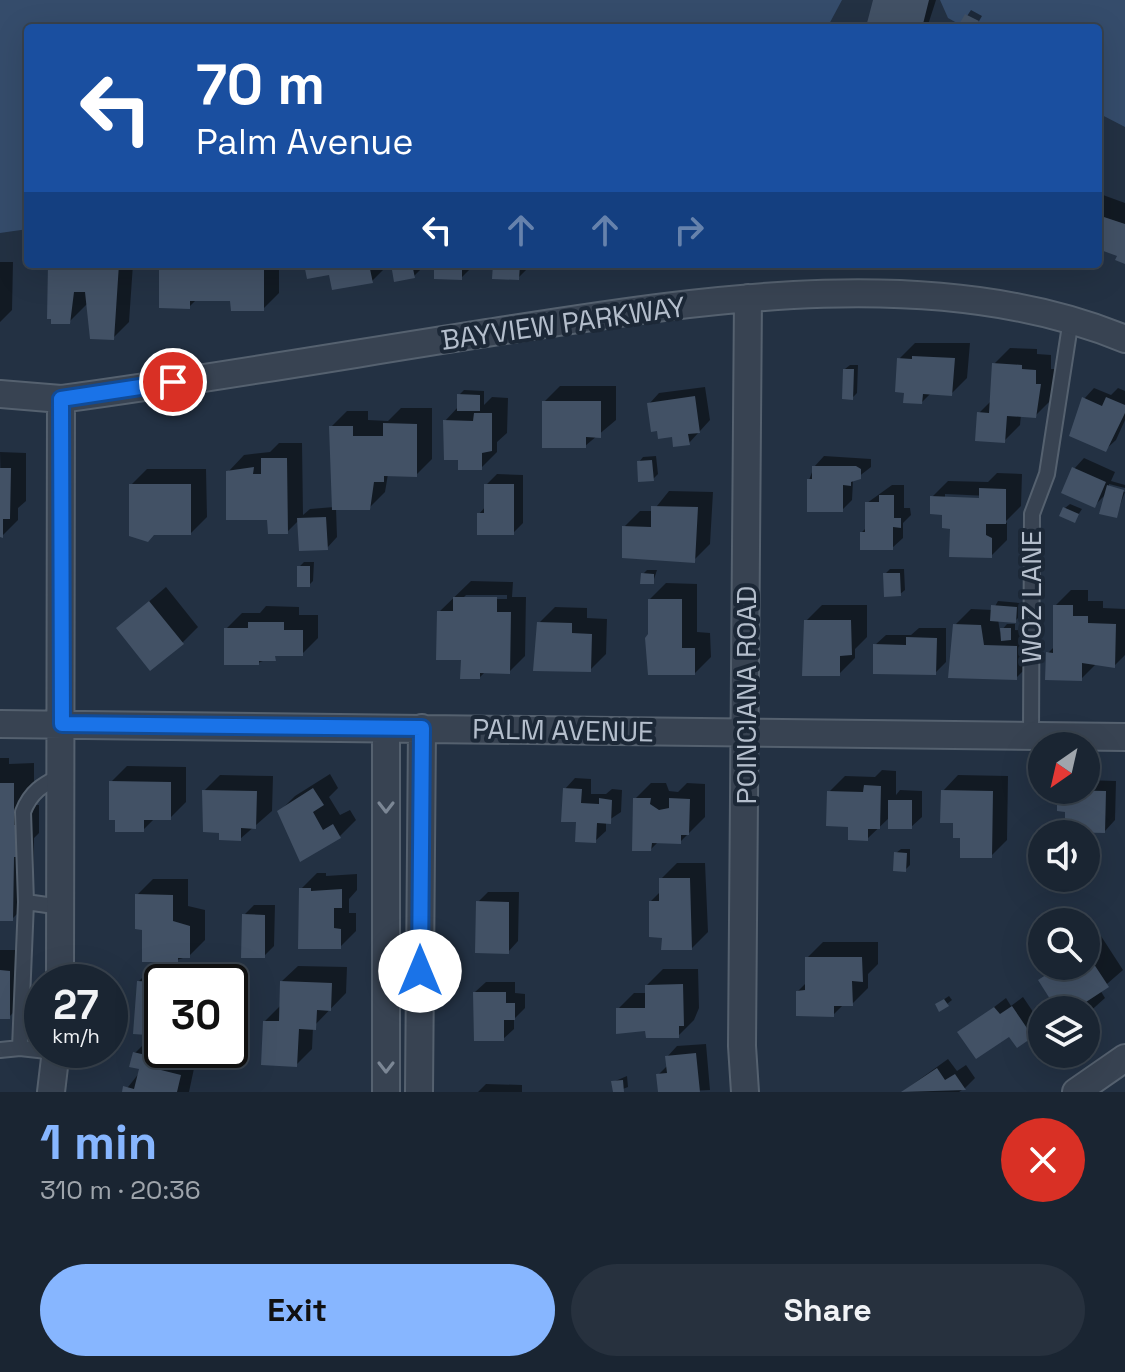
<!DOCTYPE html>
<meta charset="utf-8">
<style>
body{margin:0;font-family:"Space Grotesk",sans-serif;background:#27313e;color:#f1f3f6;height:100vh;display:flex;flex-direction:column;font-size:30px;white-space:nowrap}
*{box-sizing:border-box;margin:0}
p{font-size:26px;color:#9fa5ac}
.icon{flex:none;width:44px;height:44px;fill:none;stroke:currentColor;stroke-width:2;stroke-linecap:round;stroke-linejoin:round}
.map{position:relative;height:1092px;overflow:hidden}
.sheet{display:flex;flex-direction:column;background:#1a2532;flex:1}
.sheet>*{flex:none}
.guide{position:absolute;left:24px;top:24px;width:1078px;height:244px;border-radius:8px;box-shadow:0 8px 32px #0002,0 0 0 2px #38424d;background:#1a4fa0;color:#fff;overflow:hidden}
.needle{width:52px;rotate:214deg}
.fabs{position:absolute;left:1028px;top:732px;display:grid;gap:16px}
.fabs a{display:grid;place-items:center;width:72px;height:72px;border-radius:50%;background:#1a2532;box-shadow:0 8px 32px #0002,0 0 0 2px #38424d;font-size:40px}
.speed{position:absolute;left:24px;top:964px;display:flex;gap:16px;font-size:40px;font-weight:700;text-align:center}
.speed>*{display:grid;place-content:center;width:104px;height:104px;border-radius:50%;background:#1a2532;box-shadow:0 8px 32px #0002,0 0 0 2px #38424d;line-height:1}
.speed small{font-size:20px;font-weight:400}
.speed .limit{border:4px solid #111;border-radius:12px;background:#fff;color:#111}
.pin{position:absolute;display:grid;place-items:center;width:68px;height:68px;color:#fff;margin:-34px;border:4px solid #fff;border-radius:50%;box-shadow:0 2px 8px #0007}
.me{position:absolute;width:88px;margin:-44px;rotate:0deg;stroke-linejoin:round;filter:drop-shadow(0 0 6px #0008)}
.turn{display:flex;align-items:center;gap:28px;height:168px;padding:0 40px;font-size:36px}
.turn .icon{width:104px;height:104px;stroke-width:2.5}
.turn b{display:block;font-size:56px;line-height:68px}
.lanes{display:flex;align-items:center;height:76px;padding:0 40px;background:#0003;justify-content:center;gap:40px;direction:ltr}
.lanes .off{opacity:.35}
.round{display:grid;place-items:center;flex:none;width:84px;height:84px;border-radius:42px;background:#27313e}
.head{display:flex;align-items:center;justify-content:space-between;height:136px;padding:0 40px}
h1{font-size:48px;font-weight:700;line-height:60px;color:#87b6ff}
.cta{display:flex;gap:16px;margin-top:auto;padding:16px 40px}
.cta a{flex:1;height:92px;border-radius:48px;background:#87b6ff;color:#111;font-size:32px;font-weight:700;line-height:92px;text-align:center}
.cta a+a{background:#27313e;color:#f1f3f6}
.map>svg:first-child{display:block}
.water{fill:#354c6b}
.shadow{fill:#0007;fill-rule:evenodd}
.building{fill:#425165}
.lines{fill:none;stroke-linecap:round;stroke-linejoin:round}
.service-casing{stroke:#55616f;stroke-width:18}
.minor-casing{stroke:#55616f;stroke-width:30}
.service{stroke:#384352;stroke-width:14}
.minor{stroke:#384352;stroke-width:26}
.oneway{stroke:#7c8795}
.route-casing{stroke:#114b97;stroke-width:20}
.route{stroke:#1a73e8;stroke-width:14}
.labels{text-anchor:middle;stroke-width:8;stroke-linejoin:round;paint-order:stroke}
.street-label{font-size:28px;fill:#b4becc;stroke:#1c2837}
</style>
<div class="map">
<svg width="1125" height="1092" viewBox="0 0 1125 1092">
<rect width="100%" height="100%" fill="#233143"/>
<path class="water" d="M 0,0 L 842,0 L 827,28 L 28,28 L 28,229 L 0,233 Z
M 940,0 L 1125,0 L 1125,127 L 1098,113 L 1098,28 L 966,28 L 948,18 Z"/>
<path class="shadow" d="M 875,0 L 936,0 L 927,28 L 890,28 Z
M 971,10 L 982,16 L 975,28 L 959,28 Z
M 1103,195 L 1125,203 L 1125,262 L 1119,254 L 1098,247 L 1098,200 Z
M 0,262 L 13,262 L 12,310 L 0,322 Z
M 50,264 L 133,264 L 129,322 L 113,338 L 88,303 L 69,322 Z
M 163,264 L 279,264 L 279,293 L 263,309 L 232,299 L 197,299 L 189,307 Z
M 305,264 L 389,264 L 372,281 Z
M 393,264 L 426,264 L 414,276 Z
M 437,264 L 475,264 L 461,278 Z
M 495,264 L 532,264 L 518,278 Z
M 915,343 L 970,343 L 967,378 L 951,394 L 931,393 L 922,402 L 899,359 Z
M 1010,348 L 1037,349 L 1037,354 L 1051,355 L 1051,369 L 1055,369 L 1051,400 L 1035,416 L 1021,415 L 1020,425 L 1004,441 L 979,413 L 992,400 L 994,364 Z
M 850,365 L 858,365 L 857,393 L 852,398 L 845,369 Z
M 560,386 L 616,386 L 616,420 L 585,446 L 544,402 Z
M 705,387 L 710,420 L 689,443 L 673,435 L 649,404 L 659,393 Z
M 1094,388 L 1111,395 L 1118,388 L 1125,391 L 1125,420 L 1116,440 L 1105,450 L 1084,399 Z
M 464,390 L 484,391 L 484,405 L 492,397 L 508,398 L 507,433 L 497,442 L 497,452 L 481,468 L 460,458 L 445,421 L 459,406 L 459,395 Z
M 401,408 L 432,408 L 432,459 L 416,475 L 388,474 L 385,492 L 369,508 L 336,508 L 337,537 L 327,548 L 299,520 L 287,532 L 269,518 L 228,472 L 244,455 L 270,452 L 279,443 L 302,443 L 303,515 L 310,509 L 334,507 L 331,427 L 347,411 L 368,411 L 368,420 L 388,421 Z
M 0,452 L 26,453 L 26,501 L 18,508 L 18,520 L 2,536 Z
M 656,456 L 658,474 L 653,479 L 639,462 L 643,457 Z
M 824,456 L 871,459 L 871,467 L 853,481 L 852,500 L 842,510 L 809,480 L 814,467 Z
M 1084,458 L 1115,472 L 1111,481 L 1125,485 L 1125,488 L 1109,484 L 1109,488 L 1125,492 L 1116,516 L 1107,493 L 1094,506 L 1074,469 Z
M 147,469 L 206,469 L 207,517 L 191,533 L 131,485 Z
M 997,473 L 1022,474 L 1021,506 L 1005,522 L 1007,523 L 1007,540 L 991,556 L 945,513 L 932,497 L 948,481 L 988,482 ZM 945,494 L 989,496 L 989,500 L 945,498 Z
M 497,474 L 523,475 L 523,523 L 513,533 L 479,514 L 486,506 L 486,485 Z
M 892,485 L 904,485 L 904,508 L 910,508 L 911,515 L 903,523 L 903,538 L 892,548 L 862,532 L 867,527 L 867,503 Z
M 669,491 L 713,492 L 710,544 L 694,560 L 624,527 L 640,511 L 653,511 Z
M 1070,504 L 1082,509 L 1074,521 L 1065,508 Z
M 304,562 L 314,562 L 313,581 L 309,585 L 299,567 Z
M 890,569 L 904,569 L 905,590 L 900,594 L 885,574 Z
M 647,570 L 657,570 L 653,582 L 643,574 Z
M 471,581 L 513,582 L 512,597 L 526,597 L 525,656 L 509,672 L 485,672 L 480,677 L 463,658 L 439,612 ZM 466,595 L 507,595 L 507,599 L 462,599 Z
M 666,583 L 697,584 L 697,632 L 710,633 L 711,657 L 695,673 L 650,635 L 650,599 Z
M 166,587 L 198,627 L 182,643 L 118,628 Z
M 1071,590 L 1088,590 L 1088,601 L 1103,601 L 1103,608 L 1125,609 L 1125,655 L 1114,666 L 1097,663 L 1081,679 L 1048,653 L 1055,646 L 1055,606 Z
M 998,601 L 1020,603 L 1020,616 L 1015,621 L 998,619 L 1000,632 L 1007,624 L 1015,624 L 1015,630 L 1032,631 L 1032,662 L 1016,678 L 955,625 L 971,609 L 993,610 Z
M 822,605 L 867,605 L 867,637 L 855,649 L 855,658 L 839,674 L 806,621 Z
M 266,606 L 299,607 L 299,615 L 318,615 L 318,638 L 302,654 L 280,654 L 258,663 L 226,629 L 242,613 L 260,613 Z
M 555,607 L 587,608 L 587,618 L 607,619 L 606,654 L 590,670 L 539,623 Z
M 919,628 L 946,628 L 946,662 L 935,673 L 875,645 L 886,635 L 911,635 Z
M 0,758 L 9,758 L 9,764 L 34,763 L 34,805 L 39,805 L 39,833 L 34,838 L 33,898 L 12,919 L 0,919 Z
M 127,766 L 186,767 L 186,802 L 170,818 L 155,818 L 143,830 L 111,782 Z
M 882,770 L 896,771 L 896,795 L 900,790 L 922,791 L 922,817 L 911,827 L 890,817 L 867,839 L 850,825 L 829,792 L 845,776 L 875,777 Z
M 330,774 L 338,788 L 329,797 L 340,815 L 350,810 L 356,820 L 340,836 L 301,859 L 279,812 L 295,796 Z
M 220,775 L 273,776 L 272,811 L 240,839 L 221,831 L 204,791 Z
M 958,775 L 1008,776 L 1007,840 L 991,856 L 962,836 L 943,791 Z
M 575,778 L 591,779 L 591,794 L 606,794 L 612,789 L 622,790 L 621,812 L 606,822 L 606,831 L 595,841 L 578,820 L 565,789 Z
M 1086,780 L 1116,781 L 1115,820 L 1105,831 L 1059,790 L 1086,790 Z
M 651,783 L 666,783 L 669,791 L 678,792 L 687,783 L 705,784 L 705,817 L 680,842 L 658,842 L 651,849 L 635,799 Z
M 1086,848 L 1091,848 L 1090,862 L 1086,866 Z
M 901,849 L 910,849 L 910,865 L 905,870 L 896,853 Z
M 677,863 L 705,863 L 708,932 L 692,948 L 664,936 L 651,901 L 661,891 L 661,879 Z
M 317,873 L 326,873 L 326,876 L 357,874 L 357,890 L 349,899 L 349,913 L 356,913 L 356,931 L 340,947 L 301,889 Z
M 153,879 L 188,879 L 188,906 L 205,910 L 205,940 L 189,956 L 177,960 L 144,928 L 137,895 Z
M 488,892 L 519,892 L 518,941 L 508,952 L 478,902 Z
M 254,905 L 275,905 L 274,946 L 264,956 L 244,915 Z
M 1101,936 L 1123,970 L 1100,990 L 1105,998 L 1086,1015 L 1086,1010 L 1059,1010 L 1040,981 L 1055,966 L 1086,966 L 1086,946 Z
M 823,942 L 878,942 L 878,964 L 868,974 L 868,988 L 852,1004 L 844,1004 L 833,1015 L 798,991 L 807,982 L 807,958 Z
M 0,950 L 30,950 L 30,995 L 9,1017 L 0,1016 Z
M 298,966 L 347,967 L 346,993 L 313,1027 L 312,1049 L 296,1065 L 265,1021 L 281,1005 L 282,981 Z
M 663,969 L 698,969 L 699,1008 L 694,1020 L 678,1036 L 618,1009 L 634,993 L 647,993 L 647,985 Z
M 149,971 L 181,973 L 181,982 L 162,982 L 162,1034 L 138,982 Z
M 486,982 L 515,982 L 515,993 L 525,994 L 525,1008 L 514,1019 L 514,1029 L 503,1039 L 475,992 Z
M 949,996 L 952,1000 L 947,1004 L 937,1004 Z
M 1023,997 L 1042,1025 L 1032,1035 L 960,1033 L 1006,998 L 1011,1006 Z
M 151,1037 L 162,1039 L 162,1050 L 177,1050 L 176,1055 L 196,1059 L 189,1092 L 124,1092 L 140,1072 L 135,1053 Z
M 706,1044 L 710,1090 L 669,1092 L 658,1075 L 668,1065 L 667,1057 L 677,1046 Z
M 948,1059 L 957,1071 L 966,1065 L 975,1078 L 965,1088 L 959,1092 L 902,1092 Z
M 627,1076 L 628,1087 L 615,1092 L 613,1082 Z
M 486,1084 L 522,1085 L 522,1092 L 478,1092 Z"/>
<path class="building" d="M 873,0 L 929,0 L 922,28 L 875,28 L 876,25 L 867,23 Z
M 965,14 L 979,21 L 975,28 L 957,28 Z
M 1098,215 L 1125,224 L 1125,264 L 1115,260 L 1117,256 L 1098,249 Z
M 48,264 L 119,264 L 114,340 L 90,339 L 85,292 L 74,292 L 70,324 L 51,324 L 51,319 L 47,319 Z
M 234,264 L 264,264 L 264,311 L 231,311 L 230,301 L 190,301 L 190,309 L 159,308 L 159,265 Z
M 304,264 L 387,264 L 387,266 L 370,269 L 373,283 L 332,290 L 329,275 L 307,279 Z
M 391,264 L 412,264 L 415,278 L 394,282 Z
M 434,264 L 462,264 L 462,280 L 434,279 Z
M 493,264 L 520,264 L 519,280 L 492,279 Z
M 912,356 L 955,358 L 952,396 L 923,394 L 922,404 L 903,403 L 904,393 L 895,392 L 897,358 L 912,359 Z
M 992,363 L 1022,365 L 1022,369 L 1036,370 L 1036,384 L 1041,384 L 1036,418 L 1007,416 L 1005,443 L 975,441 L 977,412 L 989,413 Z
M 843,369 L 854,369 L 853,400 L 842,399 Z
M 457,394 L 480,395 L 480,411 L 457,411 Z
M 695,396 L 700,433 L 688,434 L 690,445 L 673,447 L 672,437 L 658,439 L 657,431 L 651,432 L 647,403 Z
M 1082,397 L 1102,406 L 1106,397 L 1125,405 L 1125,413 L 1106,452 L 1069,436 Z
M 542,401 L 601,401 L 601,438 L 586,437 L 586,448 L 542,448 Z
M 474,413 L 492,413 L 492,451 L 482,453 L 482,470 L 458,470 L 458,460 L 444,460 L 443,420 L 473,421 Z
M 383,423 L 417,424 L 417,477 L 384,476 L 384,482 L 374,482 L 370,510 L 332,510 L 329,426 L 353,426 L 353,436 L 383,436 Z
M 261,458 L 287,458 L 288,534 L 268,534 L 267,520 L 226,520 L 226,471 L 254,467 L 253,474 L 261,474 Z
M 652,460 L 654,481 L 638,482 L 637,461 Z
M 812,466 L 856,466 L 861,469 L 861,479 L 851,482 L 851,486 L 843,485 L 843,512 L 807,512 L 807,479 L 812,479 Z
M 1072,467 L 1106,482 L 1095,508 L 1061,493 Z
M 0,468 L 11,468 L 10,519 L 3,519 L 3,538 L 0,537 Z
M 129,484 L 191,484 L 191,535 L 154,535 L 148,542 L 129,536 Z
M 484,484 L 514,484 L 514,535 L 477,535 L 477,513 L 484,513 Z
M 1107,485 L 1124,490 L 1117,518 L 1099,514 Z
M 979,488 L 1006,489 L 1006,524 L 986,524 L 986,535 L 992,538 L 992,558 L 949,557 L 950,529 L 942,528 L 942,515 L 930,514 L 930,496 L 979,498 Z
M 879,495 L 894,495 L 894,518 L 901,518 L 901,528 L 893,527 L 893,550 L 860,550 L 860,532 L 865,532 L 865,502 L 879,502 Z
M 651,506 L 698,507 L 695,563 L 622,558 L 622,526 L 651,527 Z
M 1063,507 L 1079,514 L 1075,523 L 1059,516 Z
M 326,517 L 328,550 L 299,551 L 297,518 Z
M 297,566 L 310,566 L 310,587 L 297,587 Z
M 641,573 L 654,574 L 654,584 L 640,584 Z
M 883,573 L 900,573 L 901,596 L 884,597 Z
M 453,597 L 497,597 L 497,612 L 511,612 L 510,674 L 480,673 L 480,679 L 460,679 L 461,660 L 436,660 L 437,611 L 453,611 Z
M 648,599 L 682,599 L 682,648 L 695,648 L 695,675 L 648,675 L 645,638 L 648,634 Z
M 149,601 L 184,644 L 150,671 L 116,628 Z
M 991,605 L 1017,607 L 1016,623 L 990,621 Z
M 1053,605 L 1073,605 L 1073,616 L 1088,616 L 1088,623 L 1116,624 L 1115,668 L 1082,663 L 1082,681 L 1045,680 L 1046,652 L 1053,653 Z
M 804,620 L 851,620 L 852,655 L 840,656 L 840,676 L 802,676 Z
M 248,622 L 284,622 L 284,630 L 303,630 L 303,656 L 275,656 L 276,661 L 259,661 L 259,665 L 224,665 L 224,628 L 248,628 Z
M 537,622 L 572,623 L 572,633 L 592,634 L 591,672 L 533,671 Z
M 953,624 L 981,625 L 984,645 L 1017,646 L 1017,680 L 948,678 Z
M 1000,628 L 1011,628 L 1011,640 L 1001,641 Z
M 906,637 L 937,638 L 936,675 L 873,674 L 873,644 L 906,645 Z
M 109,781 L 171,782 L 171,820 L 144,820 L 144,832 L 115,832 L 115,820 L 109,820 Z
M 0,783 L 14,783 L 14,825 L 19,825 L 18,857 L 14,857 L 13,921 L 0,921 Z
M 864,785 L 881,786 L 880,829 L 868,829 L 868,841 L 848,840 L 848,827 L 826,826 L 827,791 L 863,792 Z
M 313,788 L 324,805 L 313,812 L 323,830 L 333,824 L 341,838 L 300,862 L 277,811 Z
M 563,788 L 582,789 L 581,803 L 599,804 L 599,798 L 612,800 L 611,824 L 597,823 L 596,843 L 575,842 L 576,822 L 561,822 Z
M 202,790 L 257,791 L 256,829 L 241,828 L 241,841 L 219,840 L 219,833 L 203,832 Z
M 941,790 L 993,791 L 992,858 L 960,858 L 960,838 L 953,838 L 953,823 L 940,823 Z
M 1057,790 L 1106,791 L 1105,833 L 1065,832 L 1065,812 L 1057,811 Z
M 633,798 L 651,798 L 650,804 L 659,810 L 669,808 L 669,798 L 690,799 L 689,835 L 681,835 L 681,844 L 652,843 L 651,851 L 632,851 Z
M 888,800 L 912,800 L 912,829 L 888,829 Z
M 894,852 L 907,853 L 906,872 L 893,871 Z
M 659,878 L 690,878 L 692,950 L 661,950 L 662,938 L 649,937 L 649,901 L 659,901 Z
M 299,888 L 311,888 L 311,891 L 342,889 L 342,908 L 334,908 L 334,928 L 341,929 L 341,949 L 298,949 Z
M 135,894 L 173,895 L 173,921 L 190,926 L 190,958 L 178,958 L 178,962 L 142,962 L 142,930 L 135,929 Z
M 476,901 L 509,902 L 509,954 L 475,953 Z
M 242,914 L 265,915 L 265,958 L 241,958 Z
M 1086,952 L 1109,987 L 1083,1004 L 1090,1015 L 1086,1018 L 1086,1010 L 1057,1010 L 1038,980 L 1060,966 L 1086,966 Z
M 805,957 L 862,957 L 863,982 L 852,981 L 853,1006 L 834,1006 L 834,1017 L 796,1016 L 796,991 L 805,990 Z
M 0,970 L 10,971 L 10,1019 L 0,1019 Z
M 137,981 L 162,982 L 162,1036 L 133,1034 Z
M 280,981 L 332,983 L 331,1011 L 317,1010 L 316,1030 L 299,1029 L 297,1067 L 261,1065 L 263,1021 L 279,1021 Z
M 683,984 L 684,1026 L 679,1026 L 679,1038 L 646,1038 L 645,1031 L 616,1034 L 616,1008 L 645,1008 L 645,985 Z
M 473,992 L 506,992 L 506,1003 L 515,1003 L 515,1020 L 504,1020 L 504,1041 L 474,1041 Z
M 944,999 L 949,1006 L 939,1012 L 935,1004 Z
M 1012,1006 L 1033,1037 L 1017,1048 L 1009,1037 L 976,1059 L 957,1032 L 994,1007 L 1000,1014 Z
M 133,1052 L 163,1059 L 161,1070 L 181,1075 L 177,1092 L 122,1092 L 123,1086 L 134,1089 L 139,1069 L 129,1067 Z
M 696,1053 L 700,1092 L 658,1092 L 656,1074 L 667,1073 L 665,1056 Z
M 937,1068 L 945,1080 L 955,1074 L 966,1090 L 901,1092 Z
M 623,1080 L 624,1092 L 613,1092 L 611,1081 Z"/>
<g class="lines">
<defs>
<path id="service" d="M 1031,736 L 1032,514 L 1047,474 L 1071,319
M 26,902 L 20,1048 L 56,1052
M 61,907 L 26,902 L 23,812 C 31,791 43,785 62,775
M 0,1050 L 20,1048"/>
<path id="minor" d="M 0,394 L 61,399 C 201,380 340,356 480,334 C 682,303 930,258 1125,339
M 0,724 L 1125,737
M 60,982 L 61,399
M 51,1092 L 56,1050
M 386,1092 L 386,729
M 419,1092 L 422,728
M 745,1092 L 742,1046 L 748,298
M 1076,1092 L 1125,1058"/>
</defs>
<use href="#service" class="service-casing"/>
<use href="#minor" class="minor-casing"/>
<use href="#service" class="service"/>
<use href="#minor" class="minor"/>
</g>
<defs><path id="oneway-chevron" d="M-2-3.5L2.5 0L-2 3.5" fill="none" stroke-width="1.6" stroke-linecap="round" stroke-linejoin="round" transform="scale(2)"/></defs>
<g class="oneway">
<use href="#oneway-chevron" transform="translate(386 807) rotate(90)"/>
<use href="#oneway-chevron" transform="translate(386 1067) rotate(90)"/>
</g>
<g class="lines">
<defs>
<path id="route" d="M 173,382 L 61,399 L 62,724 L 422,728 L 420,971"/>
</defs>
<use href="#route" class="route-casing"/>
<use href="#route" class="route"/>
</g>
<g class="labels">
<g class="street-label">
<text transform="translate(563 323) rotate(-8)" y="10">BAYVIEW PARKWAY</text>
<text transform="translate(1031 597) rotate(-90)" y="10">WOZ LANE</text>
<text transform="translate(746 695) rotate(-90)" y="10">POINCIANA ROAD</text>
<text transform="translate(563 730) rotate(1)" y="10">PALM AVENUE</text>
</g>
</g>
</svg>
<div class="fabs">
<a><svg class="needle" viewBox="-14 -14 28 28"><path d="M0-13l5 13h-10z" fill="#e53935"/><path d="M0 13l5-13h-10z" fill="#9fa5ac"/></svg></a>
<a><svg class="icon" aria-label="sound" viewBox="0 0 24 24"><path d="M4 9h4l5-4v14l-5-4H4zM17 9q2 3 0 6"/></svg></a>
<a><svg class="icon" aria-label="search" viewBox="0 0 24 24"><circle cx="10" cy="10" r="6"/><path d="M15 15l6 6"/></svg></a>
<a><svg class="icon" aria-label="layers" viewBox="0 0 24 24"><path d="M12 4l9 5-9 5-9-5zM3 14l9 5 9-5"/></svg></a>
</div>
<div class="speed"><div>27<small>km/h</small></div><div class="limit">30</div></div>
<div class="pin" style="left:173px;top:382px;background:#d93025"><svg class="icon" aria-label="arrive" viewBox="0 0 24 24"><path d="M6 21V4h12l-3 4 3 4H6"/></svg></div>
<svg class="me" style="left:420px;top:971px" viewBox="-20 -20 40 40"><circle r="19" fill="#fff"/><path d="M0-13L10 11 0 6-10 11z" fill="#1a73e8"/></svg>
<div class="guide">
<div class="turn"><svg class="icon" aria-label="left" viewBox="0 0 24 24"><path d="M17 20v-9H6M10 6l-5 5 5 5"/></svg><div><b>70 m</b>Palm Avenue</div></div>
<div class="lanes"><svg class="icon" aria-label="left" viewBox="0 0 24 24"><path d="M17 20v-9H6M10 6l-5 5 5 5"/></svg><svg class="icon off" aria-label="ahead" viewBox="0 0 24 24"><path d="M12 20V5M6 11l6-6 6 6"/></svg><svg class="icon off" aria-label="ahead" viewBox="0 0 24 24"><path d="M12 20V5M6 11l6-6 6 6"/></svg><svg class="icon off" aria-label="right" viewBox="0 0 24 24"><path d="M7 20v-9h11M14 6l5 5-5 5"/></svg></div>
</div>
</div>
<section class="sheet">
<div class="head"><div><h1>1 min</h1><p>310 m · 20:36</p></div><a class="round" style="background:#d93025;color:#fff"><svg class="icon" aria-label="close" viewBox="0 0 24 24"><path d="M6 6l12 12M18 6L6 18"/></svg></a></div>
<div class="cta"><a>Exit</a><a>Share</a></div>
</section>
